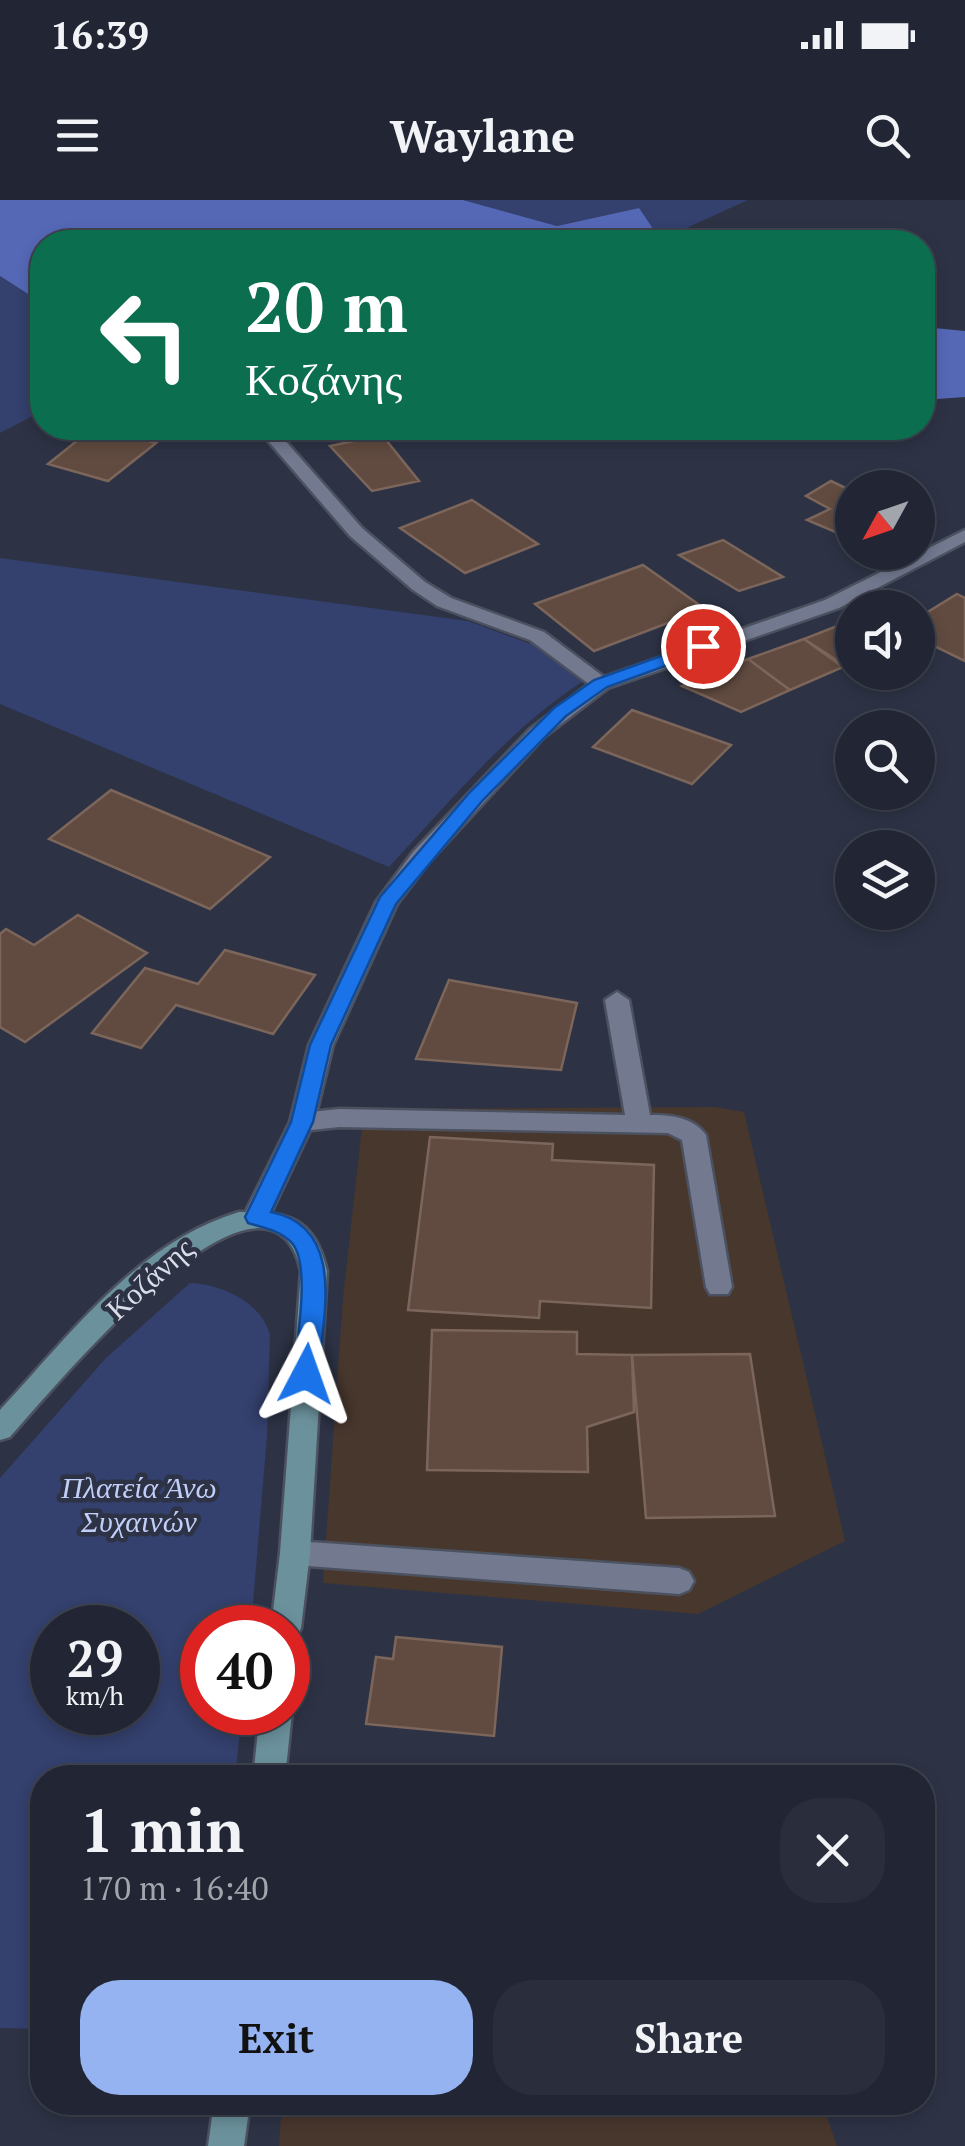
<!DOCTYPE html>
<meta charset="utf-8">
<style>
body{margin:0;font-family:"PT Serif",serif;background:#2a2e3c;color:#f1f3f6;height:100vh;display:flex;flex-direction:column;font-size:38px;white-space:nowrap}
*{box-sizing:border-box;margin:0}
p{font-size:32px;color:#a2a5ac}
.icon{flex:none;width:55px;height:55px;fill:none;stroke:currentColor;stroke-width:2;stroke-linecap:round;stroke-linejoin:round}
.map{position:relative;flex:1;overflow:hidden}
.drawer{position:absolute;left:30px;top:1565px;width:905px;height:350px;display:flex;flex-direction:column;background:#222634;border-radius:40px;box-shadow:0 5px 15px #0003,0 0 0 2px #3f434f}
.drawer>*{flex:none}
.top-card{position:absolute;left:30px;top:30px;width:905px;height:210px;border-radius:40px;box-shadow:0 5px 15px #0003,0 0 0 2px #3f434f;background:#0b6e4f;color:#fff;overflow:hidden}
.needle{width:65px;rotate:230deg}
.buttons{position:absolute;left:835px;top:270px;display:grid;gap:20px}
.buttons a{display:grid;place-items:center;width:100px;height:100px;border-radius:50%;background:#222634;box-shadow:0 5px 15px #0003,0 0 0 2px #3f434f;font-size:50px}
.speed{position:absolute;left:30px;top:1405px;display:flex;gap:20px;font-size:50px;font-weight:700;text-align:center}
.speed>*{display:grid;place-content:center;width:130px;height:130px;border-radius:50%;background:#222634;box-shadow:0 5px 15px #0003,0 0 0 2px #3f434f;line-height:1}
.speed small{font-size:25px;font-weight:400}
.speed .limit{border:15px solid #d22;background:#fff;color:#111}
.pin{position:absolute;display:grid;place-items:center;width:85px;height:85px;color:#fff;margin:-42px;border:5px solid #fff;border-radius:50%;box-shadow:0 2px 10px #0007}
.me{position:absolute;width:110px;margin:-55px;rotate:4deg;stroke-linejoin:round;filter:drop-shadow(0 0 8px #0008)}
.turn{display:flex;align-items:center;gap:35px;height:210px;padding:0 50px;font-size:45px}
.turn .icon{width:130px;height:130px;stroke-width:2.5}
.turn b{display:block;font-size:70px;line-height:85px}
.round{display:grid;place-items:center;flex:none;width:105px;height:105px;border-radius:40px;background:#2a2e3c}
.headline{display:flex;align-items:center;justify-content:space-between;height:170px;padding:0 50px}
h1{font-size:60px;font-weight:700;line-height:75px}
.cta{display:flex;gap:20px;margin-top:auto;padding:20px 50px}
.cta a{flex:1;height:115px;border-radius:40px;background:#95b2f1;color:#111;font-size:40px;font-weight:700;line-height:115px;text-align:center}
.cta a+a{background:#2a2e3c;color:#f1f3f6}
.status{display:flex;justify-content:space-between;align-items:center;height:70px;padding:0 50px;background:#222634;direction:ltr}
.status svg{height:28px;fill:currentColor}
header{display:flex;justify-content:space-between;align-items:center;height:130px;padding:0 50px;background:#222634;font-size:45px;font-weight:700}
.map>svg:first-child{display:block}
.industrial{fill:#48372d}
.green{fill:#34406d;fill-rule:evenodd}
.forest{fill:#5568b6}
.building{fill:#614b40;stroke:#7c655a;stroke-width:2.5}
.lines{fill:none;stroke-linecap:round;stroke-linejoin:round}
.lane-casing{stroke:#4c5160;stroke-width:5}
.street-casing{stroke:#4c5160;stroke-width:5}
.secondary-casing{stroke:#4c5160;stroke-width:5}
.lane{fill:#737a90;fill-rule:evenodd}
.street{fill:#737a90;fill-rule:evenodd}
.secondary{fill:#6b919c;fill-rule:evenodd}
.route{fill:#1a73e8;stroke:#114b97;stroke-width:2.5}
.labels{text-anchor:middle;stroke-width:9;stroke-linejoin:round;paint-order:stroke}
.street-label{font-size:30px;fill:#d9dde9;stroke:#2d3345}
.park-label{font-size:30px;font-style:italic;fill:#c1cef9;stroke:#2d3345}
</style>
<div class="status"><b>16:39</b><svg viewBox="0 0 49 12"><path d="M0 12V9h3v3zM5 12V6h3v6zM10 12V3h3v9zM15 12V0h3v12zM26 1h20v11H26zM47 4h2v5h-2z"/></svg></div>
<header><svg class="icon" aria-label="menu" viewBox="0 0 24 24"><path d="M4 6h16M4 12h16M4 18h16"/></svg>Waylane<svg class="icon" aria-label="search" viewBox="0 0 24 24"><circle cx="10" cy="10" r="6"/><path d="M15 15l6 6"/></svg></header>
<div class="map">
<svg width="965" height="1946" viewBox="0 0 965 1946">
<rect width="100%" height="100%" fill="#2d3345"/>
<path class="industrial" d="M 715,907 L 744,912 L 845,1341 L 698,1414 L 323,1383 L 343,1098 L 364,909 Z
M 282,1903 L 822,1903 L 837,1946 L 279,1946 Z"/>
<path class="green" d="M 463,0 L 748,0 L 660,40 L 639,8 L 557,26 Z
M 0,76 L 42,103 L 42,211 L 0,233 Z
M 0,358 L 468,421 L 539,447 L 582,482 C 508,530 449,603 389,667 L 0,504 Z
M 190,1083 C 222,1084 261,1102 270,1135 L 267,1236 L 251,1427 L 202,1428 L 202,1512 L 242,1513 L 235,1577 L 42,1578 L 42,1829 L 0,1828 L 0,1278 L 106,1158 ZM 52,1428 L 138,1428 L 138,1512 L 52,1512 Z"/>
<path class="forest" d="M 0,0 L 463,0 L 557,26 L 639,8 L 662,42 L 42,42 L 42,103 L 0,76 Z
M 923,127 L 965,131 L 965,197 L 923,200 Z"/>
<path class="building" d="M 93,228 L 102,228 L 156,243 L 108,281 L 48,264 Z
M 382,235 L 419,281 L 372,291 L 330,246 Z
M 831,281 L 852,291 L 852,339 L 807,320 L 830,309 L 806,296 Z
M 472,300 L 538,344 L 465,373 L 400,328 Z
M 723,340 L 783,377 L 739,391 L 679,355 Z
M 643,365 L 705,409 L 594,451 L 535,404 Z
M 957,394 L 965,398 L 965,461 L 918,438 L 918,418 Z
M 852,420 L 852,470 L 804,439 Z
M 804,439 L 843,467 L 790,490 L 748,459 Z
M 748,459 L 790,490 L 741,512 L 682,486 Z
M 632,510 L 731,545 L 692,584 L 593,547 Z
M 111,590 L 270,657 L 210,709 L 49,639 Z
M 78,715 L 147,753 L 25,842 L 0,827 L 0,734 L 6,729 L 34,745 Z
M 225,750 L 315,775 L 273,834 L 176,805 L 141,848 L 92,833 L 145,768 L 198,784 Z
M 449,780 L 577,803 L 561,870 L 416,859 Z
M 430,937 L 553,944 L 552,960 L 654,965 L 651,1108 L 540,1101 L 539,1118 L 408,1110 Z
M 432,1130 L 577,1132 L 577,1154 L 632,1155 L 634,1212 L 587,1227 L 588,1272 L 427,1270 Z
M 750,1154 L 775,1316 L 646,1318 L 632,1155 Z
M 396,1437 L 502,1447 L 494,1536 L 366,1524 L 376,1457 L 393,1459 Z"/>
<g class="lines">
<defs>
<path id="lane" d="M 617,792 L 629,800 L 650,915 C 671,915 693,917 706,935 L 732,1087 L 728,1094 L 710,1094 L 706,1087 L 682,940 L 668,933 L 339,927 L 302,931 L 290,922 L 302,913 L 339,909 L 625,915 L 605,800 Z
M 295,1341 L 679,1368 L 689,1372 L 694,1381 L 689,1390 L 679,1394 L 295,1365 L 285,1362 L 280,1353 L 285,1344 Z"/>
<path id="street" d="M 257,228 L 274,228 L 362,328 L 425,382 L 451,398 L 544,432 L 604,477 L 825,400 L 965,330 L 965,342 L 839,408 L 608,488 L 544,537 L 429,662 L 397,704 L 333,845 L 314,922 L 269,1017 L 265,1024 L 247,1024 L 243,1017 L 290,922 L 309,845 L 376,702 L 413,652 L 530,529 L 589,484 L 530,440 L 437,406 L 413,390 L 350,336 Z"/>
<path id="secondary" d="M 239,1012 C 289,1012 315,1018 327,1071 L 310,1353 L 301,1428 L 297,1437 L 288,1441 L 288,1428 L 271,1428 L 280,1353 L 301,1071 C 268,924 45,1199 10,1237 L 0,1240 L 0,1210 C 69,1136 138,1042 239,1012 Z
M 288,1503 L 292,1512 L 285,1578 L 253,1578 L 260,1512 L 288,1512 Z
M 214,1902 L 250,1902 L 244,1946 L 208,1946 Z"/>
</defs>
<use href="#lane" class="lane-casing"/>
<use href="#street" class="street-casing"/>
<use href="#secondary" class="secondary-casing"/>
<use href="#lane" class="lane"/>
<use href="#street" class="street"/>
<use href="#secondary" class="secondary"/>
</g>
<path class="route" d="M 703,441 L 709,442 L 709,450 L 607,487 L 566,516 L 483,600 L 396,704 L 331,845 L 313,922 L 271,1012 C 347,1027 323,1117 318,1174 L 315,1180 L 297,1180 L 294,1174 C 296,1144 312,1063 291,1042 C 279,1030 264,1028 248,1023 L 245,1017 L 291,922 L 310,845 L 380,697 L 470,592 L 554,508 L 594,480 Z"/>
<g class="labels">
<g class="street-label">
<text transform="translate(150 1079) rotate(-42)" y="10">Κοζάνης</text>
</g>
<g class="park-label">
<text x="139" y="1298">Πλατεία Άνω<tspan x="139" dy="34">Συχαινών</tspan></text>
</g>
</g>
</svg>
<div class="buttons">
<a><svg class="needle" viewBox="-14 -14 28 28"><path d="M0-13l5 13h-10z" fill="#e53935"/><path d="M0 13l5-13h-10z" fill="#a2a5ac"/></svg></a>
<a><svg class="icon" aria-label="sound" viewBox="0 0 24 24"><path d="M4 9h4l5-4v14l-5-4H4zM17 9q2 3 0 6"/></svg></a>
<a><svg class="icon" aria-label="search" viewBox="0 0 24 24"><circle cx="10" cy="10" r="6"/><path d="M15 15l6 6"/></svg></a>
<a><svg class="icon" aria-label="layers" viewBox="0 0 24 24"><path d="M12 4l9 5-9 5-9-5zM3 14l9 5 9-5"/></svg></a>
</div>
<div class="speed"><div>29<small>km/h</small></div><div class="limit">40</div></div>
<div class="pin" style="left:703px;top:446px;background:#d93025"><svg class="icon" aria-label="arrive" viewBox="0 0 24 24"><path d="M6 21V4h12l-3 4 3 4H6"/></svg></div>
<svg class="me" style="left:306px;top:1174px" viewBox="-20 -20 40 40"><path d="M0-17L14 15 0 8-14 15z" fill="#1a73e8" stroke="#fff" stroke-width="4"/></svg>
<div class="top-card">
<div class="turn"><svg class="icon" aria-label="left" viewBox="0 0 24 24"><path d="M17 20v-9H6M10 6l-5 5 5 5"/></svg><div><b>20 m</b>Κοζάνης</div></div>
</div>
<section class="drawer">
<div class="headline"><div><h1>1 min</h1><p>170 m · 16:40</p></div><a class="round"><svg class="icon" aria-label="close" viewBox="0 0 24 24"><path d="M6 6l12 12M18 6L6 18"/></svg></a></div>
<div class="cta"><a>Exit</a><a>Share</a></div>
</section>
</div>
